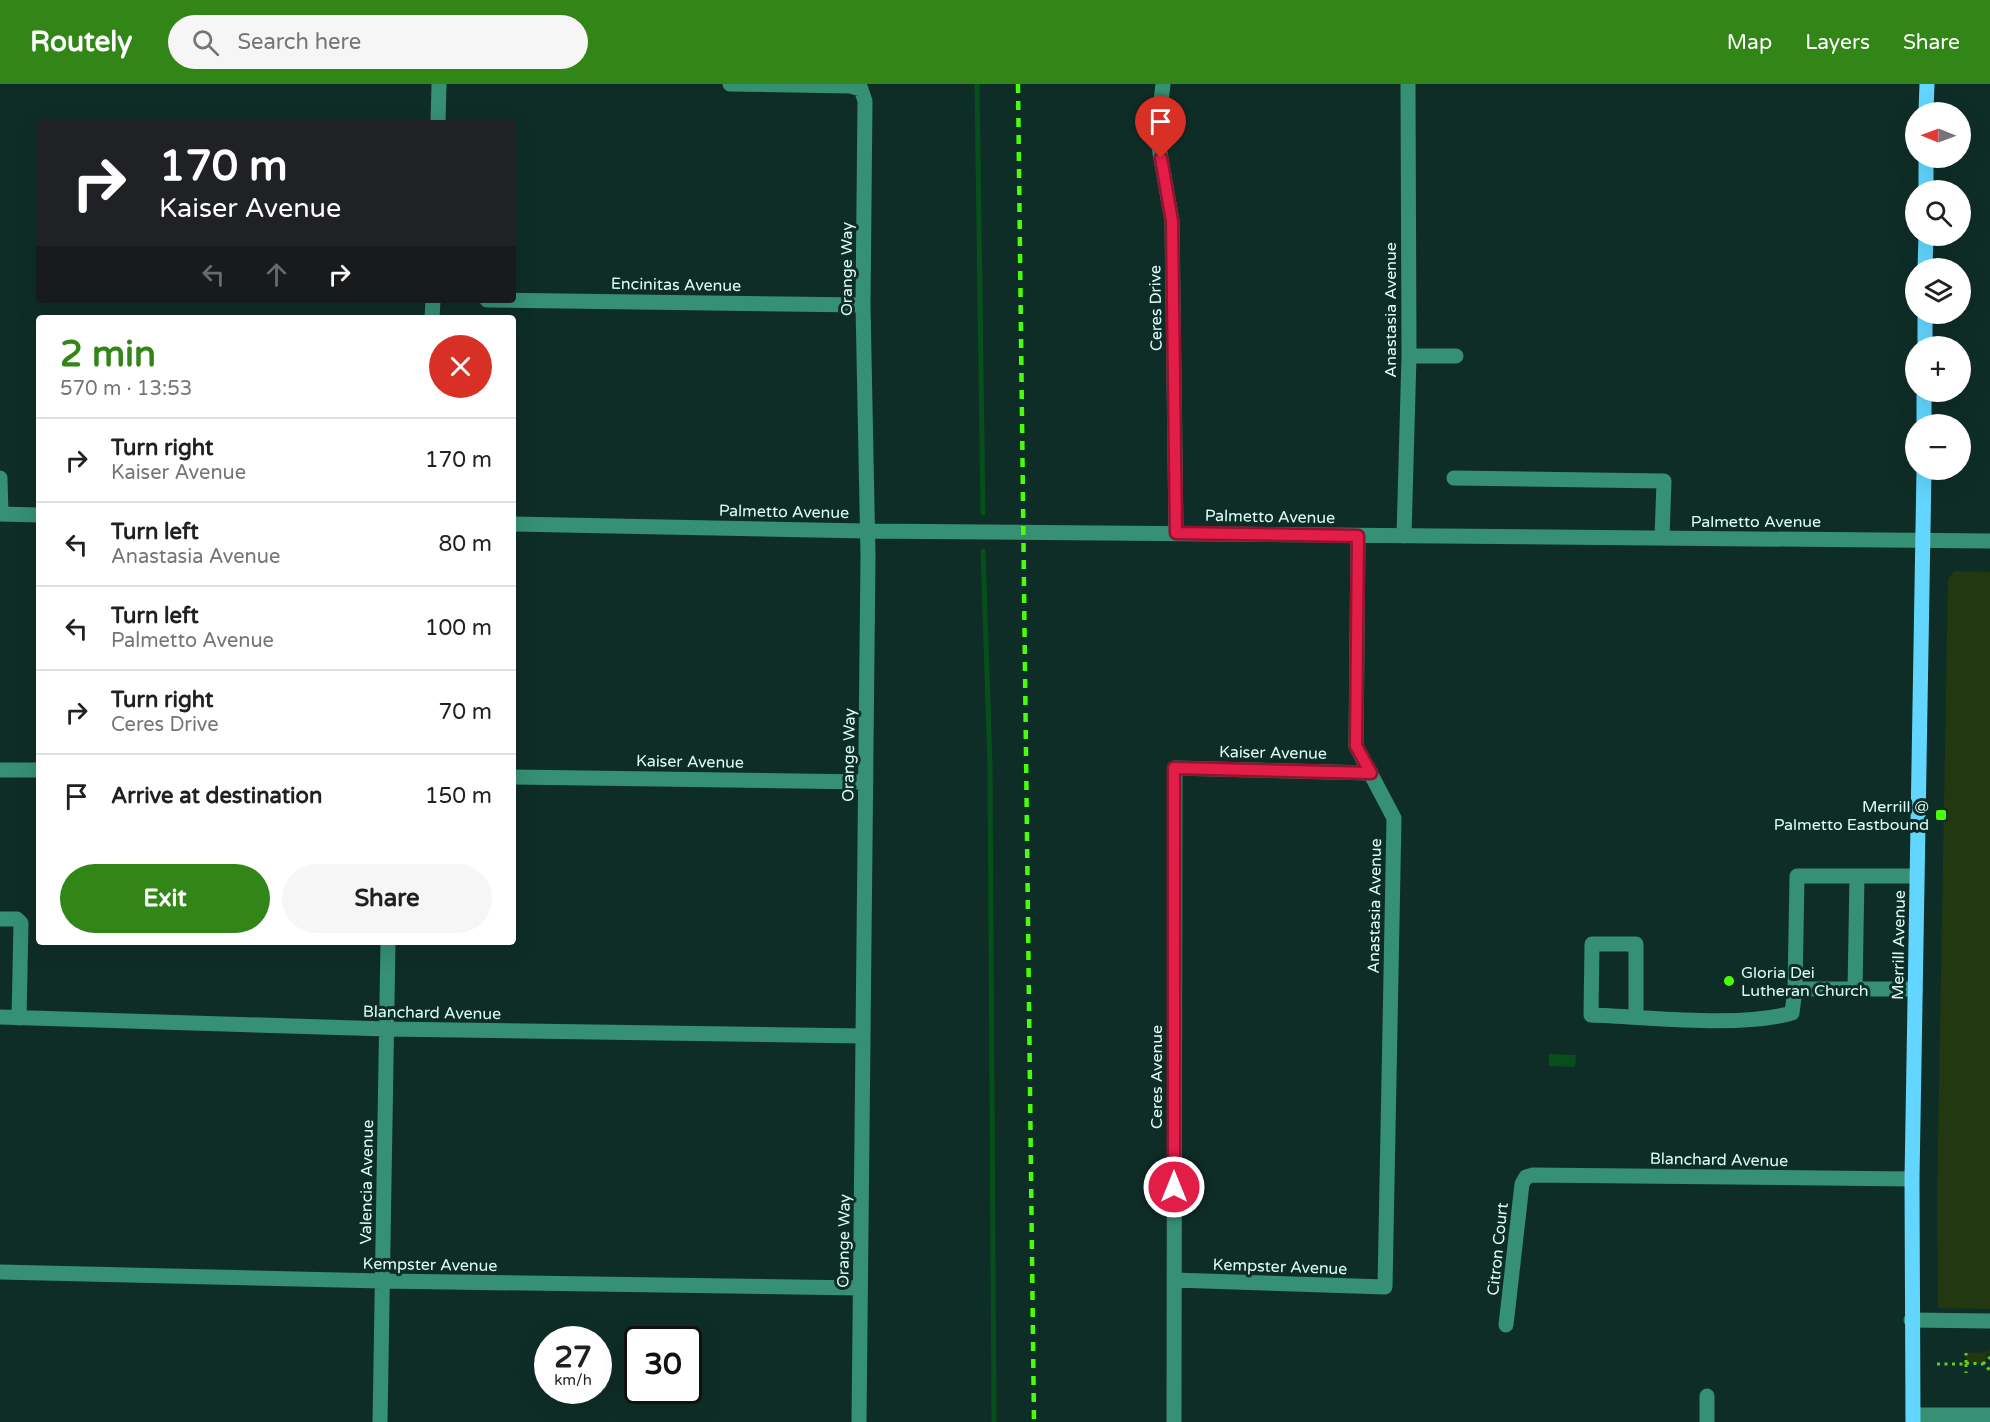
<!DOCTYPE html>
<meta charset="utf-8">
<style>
body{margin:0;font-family:"Varela Round",sans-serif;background:#f6f6f6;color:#202124;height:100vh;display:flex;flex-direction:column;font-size:22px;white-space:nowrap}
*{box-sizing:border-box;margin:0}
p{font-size:20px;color:#757577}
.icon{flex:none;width:33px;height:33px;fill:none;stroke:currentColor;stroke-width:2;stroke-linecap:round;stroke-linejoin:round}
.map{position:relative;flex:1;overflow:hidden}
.details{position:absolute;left:36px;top:231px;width:480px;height:630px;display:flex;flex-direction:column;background:#fff;border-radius:6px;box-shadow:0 6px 24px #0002}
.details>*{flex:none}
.top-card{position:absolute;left:36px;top:36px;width:480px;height:183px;border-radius:6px;box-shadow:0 6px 24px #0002;background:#202124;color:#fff;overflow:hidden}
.needle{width:39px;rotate:271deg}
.tools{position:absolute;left:1905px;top:18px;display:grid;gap:12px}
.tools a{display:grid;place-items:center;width:66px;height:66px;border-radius:50%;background:#fff;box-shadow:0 6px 24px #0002;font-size:30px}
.speed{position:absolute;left:534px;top:1242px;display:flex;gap:12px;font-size:30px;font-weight:700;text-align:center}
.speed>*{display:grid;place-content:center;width:78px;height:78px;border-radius:50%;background:#fff;box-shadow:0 6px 24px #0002;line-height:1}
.speed small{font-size:15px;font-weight:400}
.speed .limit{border:3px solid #111;border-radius:9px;background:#fff;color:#111}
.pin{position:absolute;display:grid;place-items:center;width:51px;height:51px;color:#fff;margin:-62px -26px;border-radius:50% 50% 50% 0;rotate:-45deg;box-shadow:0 0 6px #0007}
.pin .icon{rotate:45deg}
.me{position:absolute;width:66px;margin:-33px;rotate:0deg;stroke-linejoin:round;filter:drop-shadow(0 0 4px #0008)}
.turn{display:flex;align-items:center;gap:21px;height:126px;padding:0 24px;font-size:27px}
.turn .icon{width:78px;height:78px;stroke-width:2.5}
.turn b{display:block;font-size:42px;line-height:51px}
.lanes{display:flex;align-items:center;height:57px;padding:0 24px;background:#0003;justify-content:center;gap:30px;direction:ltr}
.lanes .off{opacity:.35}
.round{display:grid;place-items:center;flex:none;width:63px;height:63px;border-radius:32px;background:#f6f6f6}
.overview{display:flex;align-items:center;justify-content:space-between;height:102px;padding:0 24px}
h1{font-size:36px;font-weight:700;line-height:45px;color:#328517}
.primary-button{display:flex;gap:12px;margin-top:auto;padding:12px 24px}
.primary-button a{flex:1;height:69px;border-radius:36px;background:#328517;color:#fff;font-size:24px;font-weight:700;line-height:69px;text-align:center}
.primary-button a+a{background:#f6f6f6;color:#202124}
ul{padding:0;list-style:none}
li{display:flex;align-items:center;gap:18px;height:84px;padding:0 24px;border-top:2px solid #e0e0e0}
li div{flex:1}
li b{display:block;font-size:22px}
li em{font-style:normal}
header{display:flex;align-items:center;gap:36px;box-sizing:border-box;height:84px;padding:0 30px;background:#328517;color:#fff}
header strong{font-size:28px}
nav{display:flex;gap:33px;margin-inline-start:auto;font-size:21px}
.search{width:420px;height:54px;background:#f6f6f6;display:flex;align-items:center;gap:15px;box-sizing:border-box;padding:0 21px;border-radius:33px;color:#757577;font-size:22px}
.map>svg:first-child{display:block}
.green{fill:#213811}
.water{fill:#064f1a}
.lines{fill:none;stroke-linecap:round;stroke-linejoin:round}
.stream{stroke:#064f1a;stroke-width:5}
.path{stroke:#6bc925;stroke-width:3;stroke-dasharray:3 4.5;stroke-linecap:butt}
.minor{stroke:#369073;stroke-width:15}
.major{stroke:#62d6ff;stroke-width:15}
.rail{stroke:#49ff07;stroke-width:4.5;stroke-dasharray:9 8;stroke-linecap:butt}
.route-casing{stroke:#92132f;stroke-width:15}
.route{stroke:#e11d48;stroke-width:10}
.poi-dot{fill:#49ff07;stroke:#0f2d27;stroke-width:2}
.labels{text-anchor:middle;stroke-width:6;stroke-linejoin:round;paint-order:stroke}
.street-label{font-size:16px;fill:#dbfff6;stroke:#0f2d27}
.poi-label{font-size:16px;fill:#dbfff6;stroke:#0f2d27;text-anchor:end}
</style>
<header>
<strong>Routely</strong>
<div class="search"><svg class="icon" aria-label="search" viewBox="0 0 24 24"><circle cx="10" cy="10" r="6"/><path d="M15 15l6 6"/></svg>Search here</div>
<nav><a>Map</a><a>Layers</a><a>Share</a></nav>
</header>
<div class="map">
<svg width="1990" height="1338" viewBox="0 0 1990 1338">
<rect width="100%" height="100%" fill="#0f2d27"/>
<path class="green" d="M 1954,487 L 1990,488 L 1990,1225 L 1938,1224 L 1937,1116 L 1948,495 Z
M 1988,1266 L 1990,1266 L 1983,1280 L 1966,1279 L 1966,1269 L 1987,1268 Z"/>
<path class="water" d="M 1549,970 L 1576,971 L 1575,983 L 1549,982 Z"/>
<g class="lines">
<path class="stream" d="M 977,0 L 983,429
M 983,467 L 990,681 L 994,1338"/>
<path class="path" d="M 1966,1279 L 1983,1280 L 1990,1286
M 1937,1280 L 1966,1280 L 1966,1269
M 1966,1280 L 1966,1289
M 1983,1280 L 1990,1273"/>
<path class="minor" d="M 730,0 L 850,2 L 861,5 L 865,17 L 863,221 L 868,472 L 859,1338
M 1163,0 L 1157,52 L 1172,137 L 1176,449
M 438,39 L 439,0
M 487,216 L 863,221
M 432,234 L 433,216
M 1409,272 L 1456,272
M 0,394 L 1,430
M 1454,394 L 1664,397 L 1662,454
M 0,430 L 39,431
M 513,440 L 866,447 L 1990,457
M 1404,452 L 1409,272 L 1408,0
M 0,686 L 39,686
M 513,693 L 866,698
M 0,835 L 17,835 L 21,839 L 19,934
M 1915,905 L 1795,905 L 1797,792 L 1917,792
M 1855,906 L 1857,792
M 0,933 L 387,945 L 863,952
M 1636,933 L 1636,860 L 1592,860 L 1591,931 C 1651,933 1737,944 1792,929 L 1795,905
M 0,1188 L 382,1197 L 860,1204
M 1174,1196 L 1385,1203 L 1394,734 L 1356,662 L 1358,452
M 1911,1236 L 1990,1237
M 1506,1241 L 1522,1100 L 1526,1093 L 1533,1091 L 1912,1095
M 1707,1312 L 1707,1338
M 1913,1331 L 1990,1331
M 380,1338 L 388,858
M 1174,1338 L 1175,684 L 1371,689"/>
<path class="major" d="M 1926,28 L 1927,0
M 1926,106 L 1926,74
M 1925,184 L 1926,152
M 1925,262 L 1925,230
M 1924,340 L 1924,308
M 1913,1338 L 1912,1095 L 1924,386"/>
<path class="rail" d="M 1018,0 L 1034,1338"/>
</g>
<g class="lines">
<defs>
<path id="route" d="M 1161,74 L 1172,137 L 1176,449 L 1358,452 L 1356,662 L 1371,689 L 1174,684 L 1174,1103"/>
</defs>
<use href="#route" class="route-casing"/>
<use href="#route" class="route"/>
</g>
<g class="poi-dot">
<rect x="1935" y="725" width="12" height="12" rx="3"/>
<circle cx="1729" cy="897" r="6"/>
</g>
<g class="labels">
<g class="street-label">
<text transform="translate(846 185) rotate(-90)" y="6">Orange Way</text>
<text transform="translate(676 200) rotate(1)" y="6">Encinitas Avenue</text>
<text transform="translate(1155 224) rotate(-91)" y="6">Ceres Drive</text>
<text transform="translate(1390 226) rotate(-90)" y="6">Anastasia Avenue</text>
<text transform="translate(784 427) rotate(1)" y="6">Palmetto Avenue</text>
<text transform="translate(1270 432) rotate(1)" y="6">Palmetto Avenue</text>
<text x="1756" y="443">Palmetto Avenue</text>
<text transform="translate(1273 668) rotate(1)" y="6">Kaiser Avenue</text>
<text transform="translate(848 671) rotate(-89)" y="6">Orange Way</text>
<text transform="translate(690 677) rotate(1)" y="6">Kaiser Avenue</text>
<text transform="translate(1374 822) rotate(-89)" y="6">Anastasia Avenue</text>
<text transform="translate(1898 861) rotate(-89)" y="6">Merrill Avenue</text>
<text transform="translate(432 928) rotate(1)" y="6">Blanchard Avenue</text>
<text transform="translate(1156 993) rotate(-90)" y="6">Ceres Avenue</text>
<text transform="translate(1719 1075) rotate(1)" y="6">Blanchard Avenue</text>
<text transform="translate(366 1098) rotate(-89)" y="6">Valencia Avenue</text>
<text transform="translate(843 1157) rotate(-89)" y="6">Orange Way</text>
<text transform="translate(1497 1165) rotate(-84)" y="6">Citron Court</text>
<text transform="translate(430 1180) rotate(1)" y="6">Kempster Avenue</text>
<text transform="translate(1280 1182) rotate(2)" y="6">Kempster Avenue</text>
</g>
<g class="poi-label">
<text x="1929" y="728">Merrill @<tspan x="1929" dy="18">Palmetto Eastbound</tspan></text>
<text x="1741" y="894" text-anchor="start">Gloria Dei<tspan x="1741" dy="18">Lutheran Church</tspan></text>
</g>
</g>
</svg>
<div class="tools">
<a><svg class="needle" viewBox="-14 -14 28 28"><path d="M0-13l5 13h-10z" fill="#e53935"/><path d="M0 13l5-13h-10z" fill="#757577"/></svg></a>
<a><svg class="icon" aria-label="search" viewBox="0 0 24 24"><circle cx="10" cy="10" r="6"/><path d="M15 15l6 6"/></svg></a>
<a><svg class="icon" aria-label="layers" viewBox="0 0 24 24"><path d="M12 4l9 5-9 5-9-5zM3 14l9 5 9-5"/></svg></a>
<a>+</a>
<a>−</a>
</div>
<div class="speed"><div>27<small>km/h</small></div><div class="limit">30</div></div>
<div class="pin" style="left:1161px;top:74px;background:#d93025"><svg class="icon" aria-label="arrive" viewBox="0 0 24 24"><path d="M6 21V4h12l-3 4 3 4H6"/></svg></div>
<svg class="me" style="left:1174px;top:1103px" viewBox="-20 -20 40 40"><circle r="17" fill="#e11d48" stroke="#fff" stroke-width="3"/><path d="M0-11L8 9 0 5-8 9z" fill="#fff"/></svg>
<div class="top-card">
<div class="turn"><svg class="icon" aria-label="right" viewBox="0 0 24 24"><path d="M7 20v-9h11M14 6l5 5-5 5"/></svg><div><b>170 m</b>Kaiser Avenue</div></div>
<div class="lanes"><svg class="icon off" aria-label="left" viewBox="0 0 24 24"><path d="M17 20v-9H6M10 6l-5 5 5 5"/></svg><svg class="icon off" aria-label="ahead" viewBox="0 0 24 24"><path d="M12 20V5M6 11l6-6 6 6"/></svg><svg class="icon" aria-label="right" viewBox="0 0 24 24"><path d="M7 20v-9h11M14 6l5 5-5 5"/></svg></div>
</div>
<section class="details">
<div class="overview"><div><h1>2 min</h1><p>570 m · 13:53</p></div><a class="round" style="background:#d93025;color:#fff"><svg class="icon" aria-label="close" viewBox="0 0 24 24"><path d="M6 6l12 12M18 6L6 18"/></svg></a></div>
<ul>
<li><svg class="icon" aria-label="right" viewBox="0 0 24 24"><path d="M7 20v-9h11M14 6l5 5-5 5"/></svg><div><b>Turn right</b><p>Kaiser Avenue</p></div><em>170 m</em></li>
<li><svg class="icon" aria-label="left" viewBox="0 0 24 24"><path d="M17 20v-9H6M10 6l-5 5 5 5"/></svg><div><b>Turn left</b><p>Anastasia Avenue</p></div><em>80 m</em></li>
<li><svg class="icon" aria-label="left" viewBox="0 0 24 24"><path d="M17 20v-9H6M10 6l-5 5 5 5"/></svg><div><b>Turn left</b><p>Palmetto Avenue</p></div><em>100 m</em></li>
<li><svg class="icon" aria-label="right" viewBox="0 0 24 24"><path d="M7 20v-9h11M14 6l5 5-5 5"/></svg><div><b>Turn right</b><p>Ceres Drive</p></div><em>70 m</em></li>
<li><svg class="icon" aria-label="arrive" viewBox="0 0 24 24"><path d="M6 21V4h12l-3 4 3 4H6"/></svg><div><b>Arrive at destination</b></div><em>150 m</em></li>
</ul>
<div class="primary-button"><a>Exit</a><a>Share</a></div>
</section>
</div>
